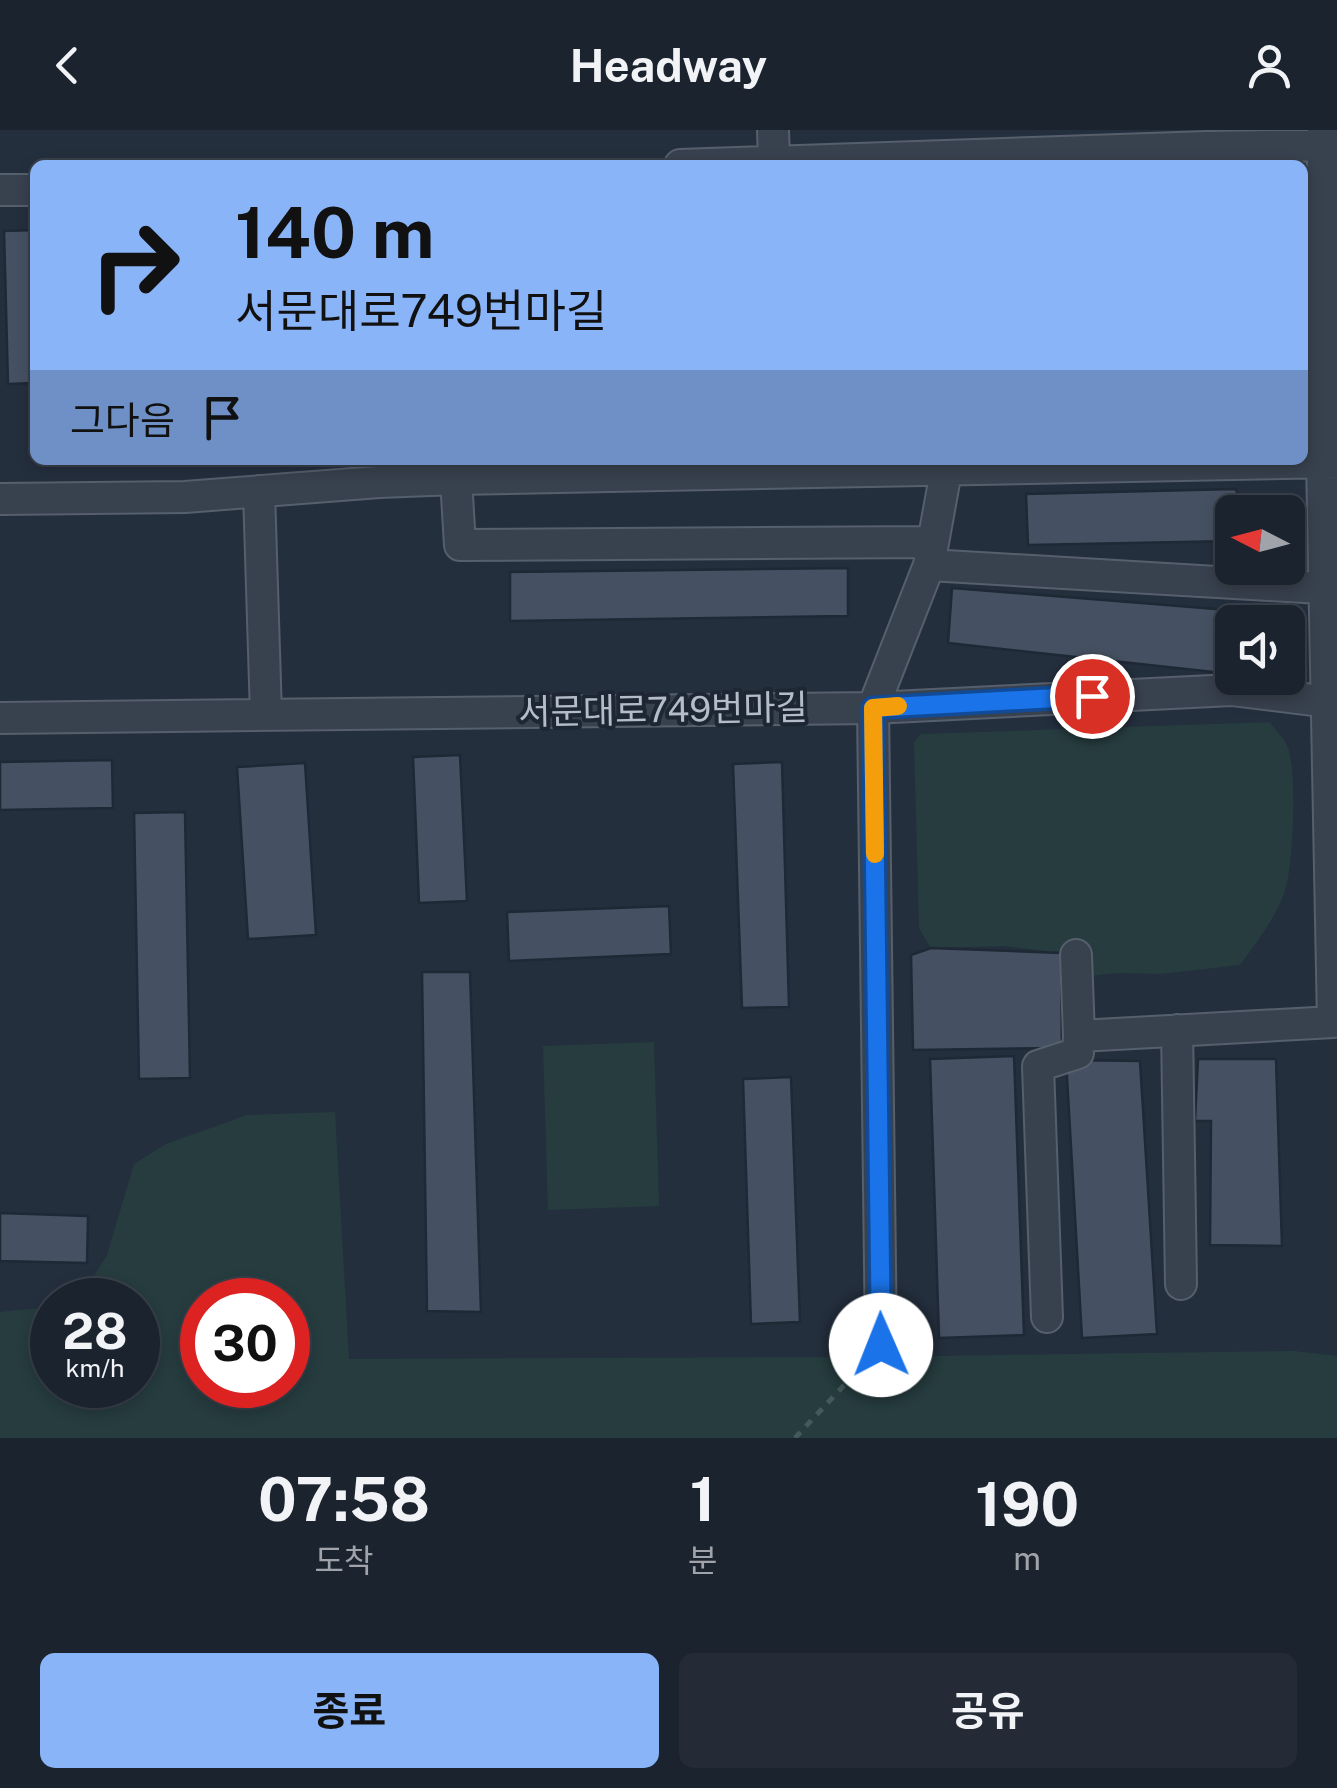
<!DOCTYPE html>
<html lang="ko">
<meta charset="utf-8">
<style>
body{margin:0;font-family:"Public Sans","Noto Sans KR",sans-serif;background:#242b36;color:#f1f3f6;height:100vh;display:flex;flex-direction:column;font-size:38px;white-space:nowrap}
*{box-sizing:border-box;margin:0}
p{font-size:32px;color:#a0a4aa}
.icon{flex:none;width:55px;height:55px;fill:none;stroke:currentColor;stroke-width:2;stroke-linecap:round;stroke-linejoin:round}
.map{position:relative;height:1308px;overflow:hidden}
.side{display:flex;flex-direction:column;background:#1b232e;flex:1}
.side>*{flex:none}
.banner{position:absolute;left:30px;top:30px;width:1278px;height:305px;border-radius:15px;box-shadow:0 5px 15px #0003,0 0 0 2px #39404a;background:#8ab4f8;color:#111;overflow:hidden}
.needle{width:65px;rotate:276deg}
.buttons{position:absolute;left:1215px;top:365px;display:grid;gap:20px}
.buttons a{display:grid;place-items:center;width:90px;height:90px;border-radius:15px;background:#1b232e;box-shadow:0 5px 15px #0003,0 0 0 2px #39404a;font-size:50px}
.speed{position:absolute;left:30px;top:1148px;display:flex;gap:20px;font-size:50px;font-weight:700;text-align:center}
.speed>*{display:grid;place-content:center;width:130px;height:130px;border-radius:50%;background:#1b232e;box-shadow:0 5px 15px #0003,0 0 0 2px #39404a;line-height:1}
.speed small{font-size:25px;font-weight:400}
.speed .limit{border:15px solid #d22;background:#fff;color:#111}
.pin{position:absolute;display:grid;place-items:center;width:85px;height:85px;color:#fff;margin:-42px;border:5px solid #fff;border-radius:50%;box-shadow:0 2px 10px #0007}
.me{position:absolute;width:110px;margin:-55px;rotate:359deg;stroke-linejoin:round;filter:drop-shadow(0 0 8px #0008)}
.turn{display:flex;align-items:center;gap:35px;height:210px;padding:0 40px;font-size:45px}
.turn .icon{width:130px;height:130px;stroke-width:2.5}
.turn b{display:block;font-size:70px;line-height:85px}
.then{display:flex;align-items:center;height:95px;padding:0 40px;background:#0003;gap:20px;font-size:38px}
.eta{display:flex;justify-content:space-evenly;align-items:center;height:170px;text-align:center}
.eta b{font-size:60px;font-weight:700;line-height:70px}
.primary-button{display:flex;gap:20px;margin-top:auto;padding:20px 40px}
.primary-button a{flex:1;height:115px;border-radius:15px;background:#8ab4f8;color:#111;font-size:40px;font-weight:700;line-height:115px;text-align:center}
.primary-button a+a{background:#242b36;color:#f1f3f6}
header{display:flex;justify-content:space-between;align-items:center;height:130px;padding:0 40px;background:#1b232e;font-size:45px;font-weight:700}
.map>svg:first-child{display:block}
.green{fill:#263c3f;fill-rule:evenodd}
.building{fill:#455162;stroke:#1f2835;stroke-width:2.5}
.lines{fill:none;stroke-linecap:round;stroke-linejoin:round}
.minor-casing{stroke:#565f6c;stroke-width:34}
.path{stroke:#44595c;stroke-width:5;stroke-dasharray:8 8;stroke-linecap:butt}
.minor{stroke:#38414e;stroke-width:30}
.route-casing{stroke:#114b97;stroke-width:25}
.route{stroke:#1a73e8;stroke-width:18}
.slow{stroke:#f59e0b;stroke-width:18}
.labels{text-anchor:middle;stroke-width:8;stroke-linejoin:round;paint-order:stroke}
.street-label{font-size:35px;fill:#b4bcc9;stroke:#1d2633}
</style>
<header><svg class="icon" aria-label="back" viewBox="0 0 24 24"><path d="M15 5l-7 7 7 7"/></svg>Headway<svg class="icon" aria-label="person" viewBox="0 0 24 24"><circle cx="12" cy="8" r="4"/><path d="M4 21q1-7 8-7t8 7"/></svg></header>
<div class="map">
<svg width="1337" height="1308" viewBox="0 0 1337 1308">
<rect width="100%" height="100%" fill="#242f3e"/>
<path class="green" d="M 1270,592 C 1275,600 1285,609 1288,618 C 1297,644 1293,725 1287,753 C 1280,783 1258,810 1240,835 L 1161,844 L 1118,843 L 1089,846 L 1076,825 L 1005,816 L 931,818 L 919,798 L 914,612 L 921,604 Z
M 654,912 L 659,1076 L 548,1080 L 543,916 Z
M 335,982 L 349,1229 L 855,1227 L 1294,1221 L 1337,1226 L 1337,1308 L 0,1308 L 0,1182 L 52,1177 L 52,1255 L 138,1255 L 138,1170 L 79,1170 L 107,1125 L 134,1034 L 166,1014 L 247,985 ZM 202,1170 L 288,1170 L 288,1255 L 202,1255 Z"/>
<path class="building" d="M 35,100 L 35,253 L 8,254 L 4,101 Z
M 1236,359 L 1241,378 L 1275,379 L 1275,382 L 1232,382 L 1232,411 L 1028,415 L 1026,364 Z
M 848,438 L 848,486 L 510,491 L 510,442 Z
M 952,458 L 1290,485 L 1288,526 L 1288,492 L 1232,492 L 1232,544 L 948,513 Z
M 460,625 L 467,771 L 419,773 L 413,627 Z
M 112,630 L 113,678 L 0,680 L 0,632 Z
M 782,632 L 789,877 L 742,878 L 733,634 Z
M 305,633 L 316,805 L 248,809 L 237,637 Z
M 185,682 L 190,948 L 139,949 L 134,683 Z
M 669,776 L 671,824 L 509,831 L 507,782 Z
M 931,818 L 1061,823 L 1062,918 L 913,920 L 911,825 Z
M 422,842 L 470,842 L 481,1182 L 427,1181 Z
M 1014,926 L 1024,1205 L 939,1208 L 930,929 Z
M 1198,929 L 1276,929 L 1282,1116 L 1210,1115 L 1211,991 L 1195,991 Z
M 1066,930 L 1140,931 L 1157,1204 L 1082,1208 Z
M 791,947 L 800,1192 L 751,1194 L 743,949 Z
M 0,1083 L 88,1086 L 87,1133 L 0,1131 Z"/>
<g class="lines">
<defs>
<path id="minor" d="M 773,0 L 774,31
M 680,35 L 1207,17 L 1337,15
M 0,60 L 35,60
M 456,349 L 460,415 L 933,412
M 259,361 L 266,585
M 0,369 L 185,367 L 379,352 L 456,349 L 1337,332
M 929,435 L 1337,459
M 0,588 L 873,578 L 1232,560 L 1337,573
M 1076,825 L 1079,906 L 1333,892 L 1322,331 L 1323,0
M 1177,900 L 1181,1154
M 1047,1187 L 1038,936 L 1078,923 L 1079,906
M 881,1215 L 873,578 L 929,435 L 948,330"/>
</defs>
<use href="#minor" class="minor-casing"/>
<path class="path" d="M 795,1308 L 861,1237"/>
<use href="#minor" class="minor"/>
</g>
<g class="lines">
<defs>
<path id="route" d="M 881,1215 L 873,578 L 1092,566"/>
</defs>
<use href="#route" class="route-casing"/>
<use href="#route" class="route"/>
<path class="slow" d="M 875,724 L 873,578 L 898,576"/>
</g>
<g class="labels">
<g class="street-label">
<text transform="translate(663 580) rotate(-1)" y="12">서문대로749번마길</text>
</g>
</g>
</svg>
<div class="buttons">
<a><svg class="needle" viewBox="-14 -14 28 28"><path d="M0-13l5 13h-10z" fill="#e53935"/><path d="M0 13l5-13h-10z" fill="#a0a4aa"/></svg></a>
<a><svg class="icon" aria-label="sound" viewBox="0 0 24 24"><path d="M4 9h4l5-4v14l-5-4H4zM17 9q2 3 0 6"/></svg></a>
</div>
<div class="speed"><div>28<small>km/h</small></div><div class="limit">30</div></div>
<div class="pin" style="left:1092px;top:566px;background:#d93025"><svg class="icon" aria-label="arrive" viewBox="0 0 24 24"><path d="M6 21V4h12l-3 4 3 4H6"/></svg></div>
<svg class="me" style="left:881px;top:1215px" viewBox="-20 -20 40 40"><circle r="19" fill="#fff"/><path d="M0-13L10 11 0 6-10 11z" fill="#1a73e8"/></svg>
<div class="banner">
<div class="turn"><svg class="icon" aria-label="right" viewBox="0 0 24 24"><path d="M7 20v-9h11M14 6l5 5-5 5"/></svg><div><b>140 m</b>서문대로749번마길</div></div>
<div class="then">그다음<svg class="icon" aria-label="arrive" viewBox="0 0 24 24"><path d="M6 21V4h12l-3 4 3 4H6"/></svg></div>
</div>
</div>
<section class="side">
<div class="eta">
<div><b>07:58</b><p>도착</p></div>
<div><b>1</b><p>분</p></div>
<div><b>190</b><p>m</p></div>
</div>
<div class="primary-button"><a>종료</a><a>공유</a></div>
</section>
